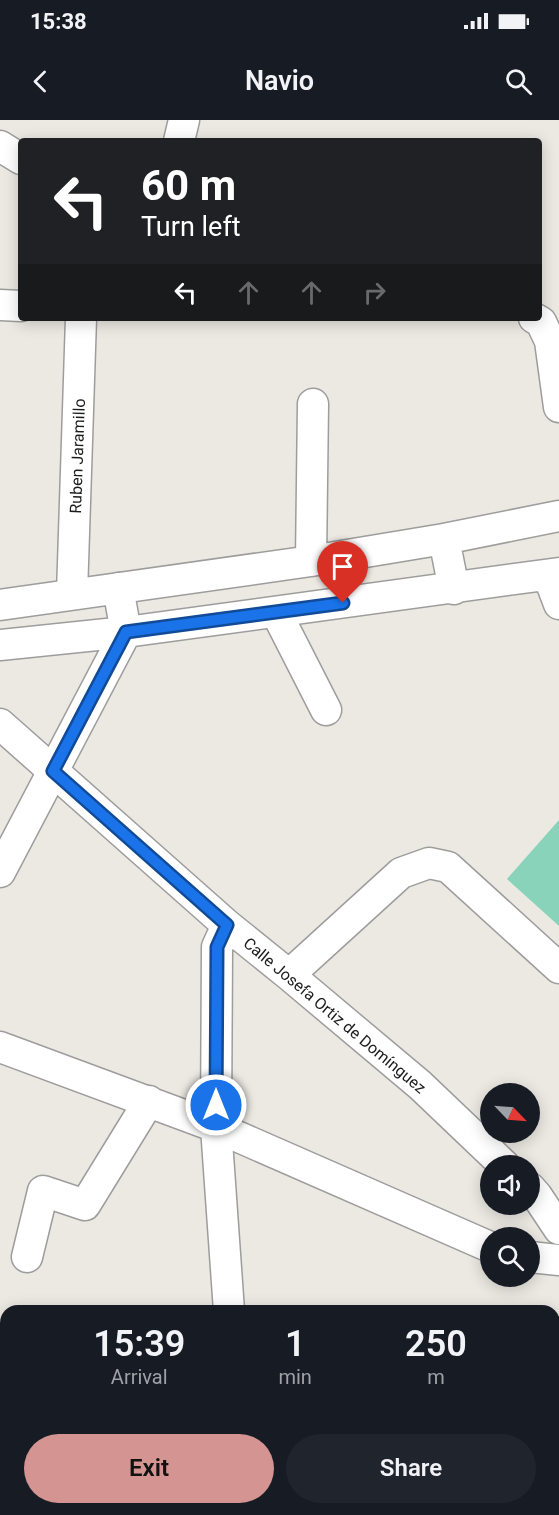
<!DOCTYPE html>
<meta charset="utf-8">
<style>
body{margin:0;font-family:Roboto,sans-serif;background:#20242c;color:#f1f3f6;height:100vh;display:flex;flex-direction:column;font-size:22px;white-space:nowrap}
*{box-sizing:border-box;margin:0}
p{font-size:20px;color:#9ea1a6}
.icon{flex:none;width:33px;height:33px;fill:none;stroke:currentColor;stroke-width:2;stroke-linecap:round;stroke-linejoin:round}
.map{position:relative;flex:1;overflow:hidden}
.side{position:absolute;left:0px;top:1185px;width:560px;height:210px;display:flex;flex-direction:column;background:#171b24;border-radius:18px 18px 0 0;box-shadow:0 3px 15px #0003}
.side>*{flex:none}
.hud{position:absolute;left:18px;top:18px;width:524px;height:183px;border-radius:6px;box-shadow:0 3px 15px #0003;background:#202124;color:#fff;overflow:hidden}
.needle{width:39px;rotate:115deg}
.controls{position:absolute;left:480px;top:963px;display:grid;gap:12px}
.controls a{display:grid;place-items:center;width:60px;height:60px;border-radius:50%;background:#171b24;box-shadow:0 3px 15px #0003;font-size:30px}
.pin{position:absolute;display:grid;place-items:center;width:51px;height:51px;color:#fff;margin:-62px -26px;border-radius:50% 50% 50% 0;rotate:-45deg;box-shadow:0 0 6px #0007}
.pin .icon{rotate:45deg}
.me{position:absolute;width:66px;margin:-33px;rotate:0deg;stroke-linejoin:round;filter:drop-shadow(0 0 4px #0008)}
.turn{display:flex;align-items:center;gap:21px;height:126px;padding:0 24px;font-size:27px}
.turn .icon{width:78px;height:78px;stroke-width:2.5}
.turn b{display:block;font-size:42px;line-height:51px}
.lanes{display:flex;align-items:center;height:57px;padding:0 24px;background:#0003;justify-content:center;gap:30px;direction:ltr}
.lanes .off{opacity:.35}
.eta{display:flex;justify-content:space-evenly;align-items:center;height:102px;text-align:center}
.eta b{font-size:36px;font-weight:600;line-height:42px}
.cta{display:flex;gap:12px;margin-top:auto;padding:12px 24px}
.cta a{flex:1;height:69px;border-radius:36px;background:#d49492;color:#111;font-size:24px;font-weight:600;line-height:69px;text-align:center}
.cta a+a{background:#20242c;color:#f1f3f6}
.status{display:flex;justify-content:space-between;align-items:center;height:42px;padding:0 30px;background:#171b24;direction:ltr}
.status svg{height:16px;fill:currentColor}
header{display:flex;justify-content:space-between;align-items:center;height:78px;padding:0 24px;background:#171b24;font-size:27px;font-weight:600}
.map>svg:first-child{display:block}
.pitch{fill:#89d3bb}
.lines{fill:none;stroke-linecap:round;stroke-linejoin:round}
.minor-casing{stroke:#9d9d9d;stroke-width:33}
.minor{stroke:#fff;stroke-width:30}
.route-casing{stroke:#114b97;stroke-width:15}
.route{stroke:#1a73e8;stroke-width:10}
.labels{text-anchor:middle;stroke-width:4.5;stroke-linejoin:round;paint-order:stroke}
.street-label{font-size:16px;fill:#1c1c1c;stroke:#fff}
</style>
<div class="status"><b>15:38</b><svg viewBox="0 0 49 12"><path d="M0 12V9h3v3zM5 12V6h3v6zM10 12V3h3v9zM15 12V0h3v12zM26 1h20v11H26zM47 4h2v5h-2z"/></svg></div>
<header><svg class="icon" aria-label="back" viewBox="0 0 24 24"><path d="M15 5l-7 7 7 7"/></svg>Navio<svg class="icon" aria-label="search" viewBox="0 0 24 24"><circle cx="10" cy="10" r="6"/><path d="M15 15l6 6"/></svg></header>
<div class="map">
<svg width="559" height="1395" viewBox="0 0 559 1395">
<rect width="100%" height="100%" fill="#ece9e3"/>
<path class="pitch" d="M 559,700 L 559,806 L 507,759 Z"/>
<g class="lines">
<defs>
<path id="minor" d="M 179,21 L 184,0
M 0,26 L 21,39
M 0,185 L 21,186
M 534,198 L 541,202 L 550,221 L 559,287
M 444,419 L 454,469
M 311,441 L 313,284
M 548,455 L 559,484
M 72,474 L 81,198
M 0,485 L 311,441 L 444,419 L 559,396
M 276,492 L 326,590
M 0,525 L 126,512 L 559,453
M 0,604 L 227,805 L 289,855 L 420,965 L 505,1046
M 0,752 L 126,512 L 118,468
M 227,805 L 217,827 L 216,1007 L 229,1191
M 289,855 L 401,753 L 429,743 L 448,747 L 559,848
M 0,927 L 216,1007 L 490,1127
M 530,1068 L 537,1076 L 559,1109
M 27,1137 L 43,1071 L 85,1085 L 149,981
M 530,1137 L 559,1140
M 0,1251 L 6,1254
M 554,1307 L 559,1314
M 244,1389 L 245,1395
M 16,1395 L 19,1389
M 123,1395 L 126,1389"/>
</defs>
<use href="#minor" class="minor-casing"/>
<use href="#minor" class="minor"/>
</g>
<g class="lines">
<defs>
<path id="route" d="M 216,985 L 217,827 L 227,805 L 53,651 L 126,512 L 343,483"/>
</defs>
<use href="#route" class="route-casing"/>
<use href="#route" class="route"/>
</g>
<g class="labels">
<g class="street-label">
<text transform="translate(77 336) rotate(-88)" y="6">Ruben Jaramillo</text>
<text transform="translate(335 895) rotate(40)" y="6">Calle Josefa Ortiz de Domínguez</text>
</g>
</g>
</svg>
<div class="controls">
<a><svg class="needle" viewBox="-14 -14 28 28"><path d="M0-13l5 13h-10z" fill="#e53935"/><path d="M0 13l5-13h-10z" fill="#9ea1a6"/></svg></a>
<a><svg class="icon" aria-label="sound" viewBox="0 0 24 24"><path d="M4 9h4l5-4v14l-5-4H4zM17 9q2 3 0 6"/></svg></a>
<a><svg class="icon" aria-label="search" viewBox="0 0 24 24"><circle cx="10" cy="10" r="6"/><path d="M15 15l6 6"/></svg></a>
</div>
<div class="pin" style="left:343px;top:483px;background:#d93025"><svg class="icon" aria-label="arrive" viewBox="0 0 24 24"><path d="M6 21V4h12l-3 4 3 4H6"/></svg></div>
<svg class="me" style="left:216px;top:985px" viewBox="-20 -20 40 40"><circle r="17" fill="#1a73e8" stroke="#fff" stroke-width="3"/><path d="M0-11L8 9 0 5-8 9z" fill="#fff"/></svg>
<div class="hud">
<div class="turn"><svg class="icon" aria-label="left" viewBox="0 0 24 24"><path d="M17 20v-9H6M10 6l-5 5 5 5"/></svg><div><b>60 m</b>Turn left</div></div>
<div class="lanes"><svg class="icon" aria-label="left" viewBox="0 0 24 24"><path d="M17 20v-9H6M10 6l-5 5 5 5"/></svg><svg class="icon off" aria-label="ahead" viewBox="0 0 24 24"><path d="M12 20V5M6 11l6-6 6 6"/></svg><svg class="icon off" aria-label="ahead" viewBox="0 0 24 24"><path d="M12 20V5M6 11l6-6 6 6"/></svg><svg class="icon off" aria-label="right" viewBox="0 0 24 24"><path d="M7 20v-9h11M14 6l5 5-5 5"/></svg></div>
</div>
<section class="side">
<div class="eta">
<div><b>15:39</b><p>Arrival</p></div>
<div><b>1</b><p>min</p></div>
<div><b>250</b><p>m</p></div>
</div>
<div class="cta"><a>Exit</a><a>Share</a></div>
</section>
</div>
